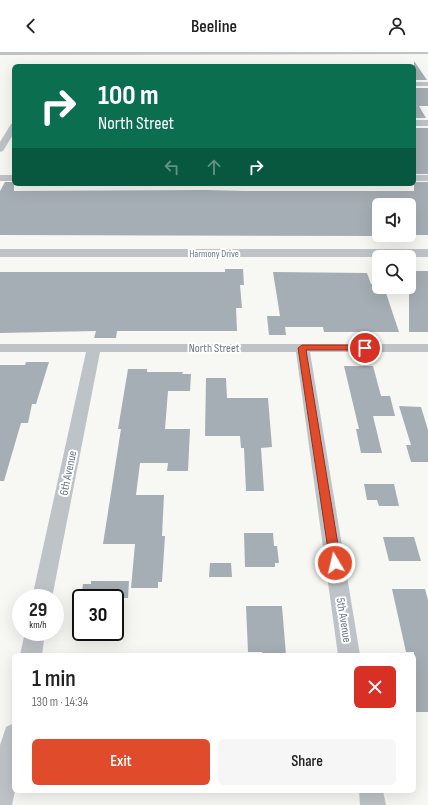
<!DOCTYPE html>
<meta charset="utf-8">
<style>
body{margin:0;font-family:"Sofia Sans Condensed",sans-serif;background:#f6f6f6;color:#222;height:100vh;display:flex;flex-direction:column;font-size:15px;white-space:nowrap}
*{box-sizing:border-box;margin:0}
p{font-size:13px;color:#767676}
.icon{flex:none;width:22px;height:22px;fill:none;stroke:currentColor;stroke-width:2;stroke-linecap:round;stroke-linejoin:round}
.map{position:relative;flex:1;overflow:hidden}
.sheet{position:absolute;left:12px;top:601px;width:404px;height:140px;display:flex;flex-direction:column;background:#fff;border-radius:6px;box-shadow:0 4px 16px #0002}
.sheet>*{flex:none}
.top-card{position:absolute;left:12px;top:12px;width:404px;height:122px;border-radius:6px;box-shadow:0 4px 16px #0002;background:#0b6e4f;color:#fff;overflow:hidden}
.buttons{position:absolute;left:372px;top:146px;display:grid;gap:8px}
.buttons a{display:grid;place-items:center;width:44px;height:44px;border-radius:6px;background:#fff;box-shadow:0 4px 16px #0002;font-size:20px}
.speed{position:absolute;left:12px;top:537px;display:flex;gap:8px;font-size:20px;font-weight:700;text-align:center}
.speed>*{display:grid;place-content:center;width:52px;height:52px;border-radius:50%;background:#fff;box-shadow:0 4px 16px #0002;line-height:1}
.speed small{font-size:10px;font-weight:400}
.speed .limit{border:2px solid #111;border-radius:6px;background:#fff;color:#111}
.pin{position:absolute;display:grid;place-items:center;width:34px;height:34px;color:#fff;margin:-17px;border:2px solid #fff;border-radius:50%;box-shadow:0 1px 4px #0007}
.me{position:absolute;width:44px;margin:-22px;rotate:351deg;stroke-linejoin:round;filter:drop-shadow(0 0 3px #0008)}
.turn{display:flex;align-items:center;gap:14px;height:84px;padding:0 20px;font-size:18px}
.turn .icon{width:52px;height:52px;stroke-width:2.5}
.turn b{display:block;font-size:28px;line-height:34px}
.lanes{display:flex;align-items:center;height:38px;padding:0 20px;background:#0003;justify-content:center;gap:20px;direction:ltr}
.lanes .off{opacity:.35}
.round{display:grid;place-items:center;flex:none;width:42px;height:42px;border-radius:6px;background:#f6f6f6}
.summary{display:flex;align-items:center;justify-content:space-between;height:68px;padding:0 20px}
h1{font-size:24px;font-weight:600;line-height:30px}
.cta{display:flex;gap:8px;margin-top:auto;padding:8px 20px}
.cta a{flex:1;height:46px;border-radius:6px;background:#e04b2c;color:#fff;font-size:16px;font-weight:600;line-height:46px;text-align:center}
.cta a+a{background:#f6f6f6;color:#222}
header{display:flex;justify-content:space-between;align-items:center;height:52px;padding:0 20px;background:#fff;font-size:18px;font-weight:600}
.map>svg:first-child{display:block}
.building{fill:#a5aeb4}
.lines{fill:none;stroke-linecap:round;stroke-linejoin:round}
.minor{fill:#bec3c7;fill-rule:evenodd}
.route{fill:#e04b2c;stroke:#92311d}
.labels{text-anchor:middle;stroke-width:4;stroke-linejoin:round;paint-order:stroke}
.far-street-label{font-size:10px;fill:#677985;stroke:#fff}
.street-label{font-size:12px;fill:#677985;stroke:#fff}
</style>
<header><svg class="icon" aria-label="back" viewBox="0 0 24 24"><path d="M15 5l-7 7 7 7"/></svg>Beeline<svg class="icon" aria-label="person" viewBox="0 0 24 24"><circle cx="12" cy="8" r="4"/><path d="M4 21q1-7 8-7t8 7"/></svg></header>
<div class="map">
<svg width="428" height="753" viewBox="0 0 428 753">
<rect width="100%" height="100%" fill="#f7f7f4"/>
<path class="building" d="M 414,9 L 427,28 L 414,28 Z
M 414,36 L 428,36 L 428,54 L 419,54 L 426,66 L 414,66 Z
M 414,76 L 428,76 L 428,122 L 414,122 Z
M 5,130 L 14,130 L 14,139 L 205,138 L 245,139 L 414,139 L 414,130 L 428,130 L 428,183 L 409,183 L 409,153 L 379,153 L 379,184 L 0,183 L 0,139 Z
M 225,217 L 243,217 L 244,233 L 240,233 L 242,256 L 236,256 L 237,279 L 117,279 L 116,286 L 94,286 L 96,279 L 0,281 L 0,220 L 225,220 Z
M 409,219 L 428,219 L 428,280 L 409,280 Z
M 273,220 L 367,221 L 371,232 L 379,232 L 379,235 L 384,235 L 399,280 L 324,280 L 323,275 L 285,275 L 286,283 L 269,283 L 267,264 L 280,264 Z
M 26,310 L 49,310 L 36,352 L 32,352 L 28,371 L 21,371 L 4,429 L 0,429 L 0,313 L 25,313 Z
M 344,314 L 373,314 L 381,344 L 390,344 L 395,364 L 373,364 L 382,401 L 361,401 L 356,377 L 359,377 Z
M 128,317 L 147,317 L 147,320 L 183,320 L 182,322 L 191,322 L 190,339 L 168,339 L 165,377 L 190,377 L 188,419 L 167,419 L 168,411 L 140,411 L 136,443 L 164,443 L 162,484 L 165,484 L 162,530 L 158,530 L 158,536 L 131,536 L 135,492 L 103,492 L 121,377 L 118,377 Z
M 206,326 L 226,326 L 227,346 L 268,346 L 272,395 L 261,396 L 264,439 L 246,439 L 244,396 L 241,396 L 240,384 L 205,384 Z
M 399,354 L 421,355 L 428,378 L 428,410 L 411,410 L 406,393 L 411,393 Z
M 364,432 L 394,432 L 399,454 L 379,454 L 377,448 L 367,448 Z
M 244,481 L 273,481 L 274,494 L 277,494 L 279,511 L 275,511 L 275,515 L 245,515 Z
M 383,485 L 414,485 L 421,509 L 389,509 Z
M 210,511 L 231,511 L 232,525 L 209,525 Z
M 91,529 L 129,529 L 128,546 L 81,546 L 83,532 L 91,532 Z
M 392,537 L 425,537 L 428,548 L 428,660 L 416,660 L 414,652 L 414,600 L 406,600 Z
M 246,554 L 282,554 L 286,603 L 263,603 L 262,600 L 248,600 Z"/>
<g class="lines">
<path class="minor" d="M 0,0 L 428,0 L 428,2 L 0,3 Z
M 414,30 L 428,30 L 428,34 L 414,34 Z
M 414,68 L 428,68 L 428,74 L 414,74 Z
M 14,71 L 14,81 L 3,99 L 0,100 L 0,90 L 11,72 Z
M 0,123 L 14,123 L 14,129 L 0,129 Z
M 414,123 L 428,123 L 428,129 L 414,129 Z
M 0,197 L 428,197 L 428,205 L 0,205 Z
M 0,292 L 428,292 L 428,300 L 310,300 L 360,603 L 338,603 L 296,300 L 100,300 L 52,546 L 32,546 L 86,300 L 0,300 Z
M 25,580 L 45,580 L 42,603 L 20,603 Z
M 14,671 L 15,739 L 12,753 L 0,753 L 0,693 L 6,675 Z
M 359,739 L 383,739 L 386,753 L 360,753 Z"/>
</g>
<path class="route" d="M 302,293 L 365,293 L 369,296 L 365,298 L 306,298 L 341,511 L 339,514 L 335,516 L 331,514 L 330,511 L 298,296 Z"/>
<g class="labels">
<g class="far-street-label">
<text x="214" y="205">Harmony Drive</text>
</g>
<g class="street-label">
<text x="214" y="300">North Street</text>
<text transform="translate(68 421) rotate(-78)" y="4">6th Avenue</text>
<text transform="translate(344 568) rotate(81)" y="4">5th Avenue</text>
</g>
</g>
</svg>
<div class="buttons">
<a><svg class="icon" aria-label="sound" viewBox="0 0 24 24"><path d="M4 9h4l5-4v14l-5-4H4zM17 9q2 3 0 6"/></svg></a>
<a><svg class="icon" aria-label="search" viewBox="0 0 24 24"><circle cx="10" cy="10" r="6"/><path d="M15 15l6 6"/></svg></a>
</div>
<div class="speed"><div>29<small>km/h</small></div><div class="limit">30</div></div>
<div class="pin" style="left:365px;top:296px;background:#d93025"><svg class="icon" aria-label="arrive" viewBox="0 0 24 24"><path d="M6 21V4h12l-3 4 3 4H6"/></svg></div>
<svg class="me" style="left:335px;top:511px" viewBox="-20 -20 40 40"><circle r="17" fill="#e04b2c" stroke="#fff" stroke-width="3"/><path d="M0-11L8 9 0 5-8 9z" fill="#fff"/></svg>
<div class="top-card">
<div class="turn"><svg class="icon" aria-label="right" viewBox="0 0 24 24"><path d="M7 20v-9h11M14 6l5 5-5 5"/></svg><div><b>100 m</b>North Street</div></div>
<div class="lanes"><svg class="icon off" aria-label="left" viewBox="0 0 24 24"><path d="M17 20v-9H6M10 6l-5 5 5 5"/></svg><svg class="icon off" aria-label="ahead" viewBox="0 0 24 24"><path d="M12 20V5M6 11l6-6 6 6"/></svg><svg class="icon" aria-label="right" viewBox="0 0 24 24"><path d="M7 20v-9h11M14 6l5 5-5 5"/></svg></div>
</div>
<section class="sheet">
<div class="summary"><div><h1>1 min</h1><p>130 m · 14:34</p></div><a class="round" style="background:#d93025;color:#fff"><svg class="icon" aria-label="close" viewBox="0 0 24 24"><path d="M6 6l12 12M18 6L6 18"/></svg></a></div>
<div class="cta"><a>Exit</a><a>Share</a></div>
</section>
</div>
